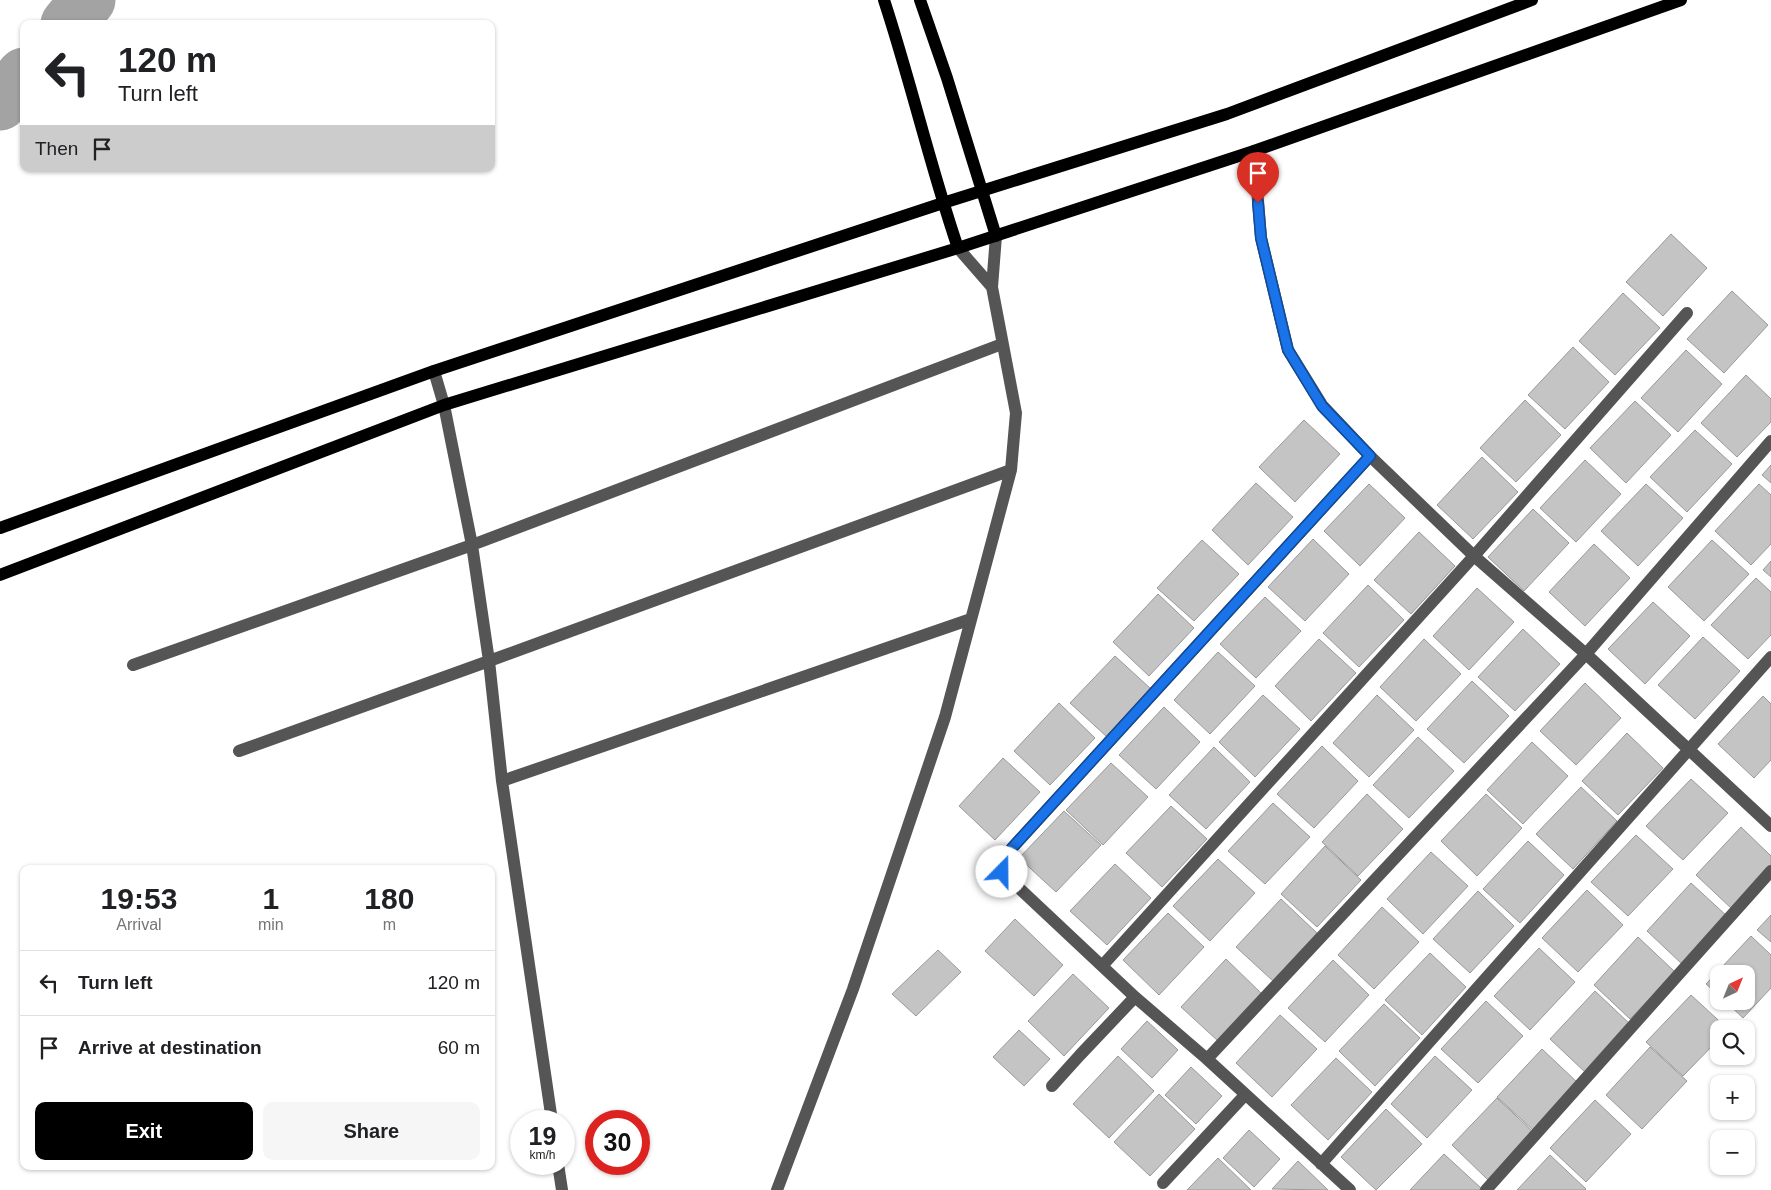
<!DOCTYPE html>
<meta charset="utf-8">
<style>
body{margin:0;font-family:Helvetica,sans-serif;background:#f6f6f6;color:#202124;height:100vh;display:flex;flex-direction:column;font-size:19px;white-space:nowrap}
*{box-sizing:border-box;margin:0}
p{font-size:16px;color:#757577}
.icon{flex:none;width:28px;height:28px;fill:none;stroke:currentColor;stroke-width:2;stroke-linecap:round;stroke-linejoin:round}
.map{position:relative;flex:1;overflow:hidden}
.details{position:absolute;left:20px;top:865px;width:475px;height:305px;display:flex;flex-direction:column;background:#fff;border-radius:10px;box-shadow:0 1px 4px #0004}
.details>*{flex:none}
.top-card{position:absolute;left:20px;top:20px;width:475px;height:152px;border-radius:10px;box-shadow:0 1px 4px #0004;background:#fff;color:#202124;overflow:hidden}
.needle{width:32px;rotate:43deg}
.controls{position:absolute;left:1710px;top:965px;display:grid;gap:10px}
.controls a{display:grid;place-items:center;width:45px;height:45px;border-radius:10px;background:#fff;box-shadow:0 1px 4px #0004;font-size:25px}
.speed{position:absolute;left:510px;top:1110px;display:flex;gap:10px;font-size:25px;font-weight:700;text-align:center}
.speed>*{display:grid;place-content:center;width:65px;height:65px;border-radius:50%;background:#fff;box-shadow:0 1px 4px #0004;line-height:1}
.speed small{font-size:12px;font-weight:400}
.speed .limit{border:8px solid #d22;background:#fff;color:#111}
.pin{position:absolute;display:grid;place-items:center;width:42px;height:42px;color:#fff;margin:-51px -21px;border-radius:50% 50% 50% 0;rotate:-45deg;box-shadow:0 0 5px #0007}
.pin .icon{rotate:45deg}
.me{position:absolute;width:55px;margin:-28px;rotate:22deg;stroke-linejoin:round;filter:drop-shadow(0 0 4px #0008)}
.turn{display:flex;align-items:center;gap:18px;height:105px;padding:0 15px;font-size:22px}
.turn .icon{width:65px;height:65px;stroke-width:2.5}
.turn b{display:block;font-size:35px;line-height:42px}
.then{display:flex;align-items:center;height:48px;padding:0 15px;background:#0003;gap:10px;font-size:19px}
.eta{display:flex;justify-content:space-evenly;align-items:center;height:85px;text-align:center}
.eta b{font-size:30px;font-weight:700;line-height:35px}
.action{display:flex;gap:10px;margin-top:auto;padding:10px 15px}
.action a{flex:1;height:58px;border-radius:10px;background:#000;color:#fff;font-size:20px;font-weight:700;line-height:58px;text-align:center}
.action a+a{background:#f6f6f6;color:#202124}
ul{padding:0;list-style:none}
li{display:flex;align-items:center;gap:15px;height:65px;padding:0 15px;border-top:1px solid #e0e0e0}
li div{flex:1}
li b{display:block;font-size:19px}
li em{font-style:normal}
.map>svg:first-child{display:block}
.lines{fill:none;stroke-linecap:round;stroke-linejoin:round}
.river{stroke:#a3a3a3;stroke-width:55}
.building{fill:#c4c4c4;stroke:#999}
.minor{stroke:#555;stroke-width:12}
.major{stroke:#000;stroke-width:12}
.route-casing{stroke:#114b97;stroke-width:12}
.route{stroke:#1a73e8;stroke-width:9}
</style>
<div class="map">
<svg width="1771" height="1190" viewBox="0 0 1771 1190">
<rect width="100%" height="100%" fill="#fff"/>
<g class="lines">
<path class="river" d="M 68,24 L 88,0
M 0,103 L 24,75"/>
</g>
<path class="building" d="M 1671,234 L 1707,268 L 1663,316 L 1626,282 Z
M 1732,291 L 1768,325 L 1724,373 L 1687,339 Z
M 1623,293 L 1660,328 L 1615,375 L 1579,341 Z
M 1573,347 L 1609,382 L 1565,429 L 1528,395 Z
M 1686,350 L 1722,384 L 1678,432 L 1641,398 Z
M 1746,375 L 1771,399 L 1771,422 L 1737,457 L 1701,423 Z
M 1525,400 L 1561,435 L 1516,482 L 1480,448 Z
M 1635,401 L 1671,435 L 1626,483 L 1590,448 Z
M 1304,420 L 1340,454 L 1295,502 L 1259,467 Z
M 1695,430 L 1732,464 L 1687,512 L 1650,477 Z
M 1482,457 L 1518,492 L 1473,539 L 1437,505 Z
M 1585,460 L 1621,494 L 1576,542 L 1540,508 Z
M 1771,465 L 1771,483 L 1762,475 Z
M 1256,483 L 1293,517 L 1248,565 L 1212,530 Z
M 1369,484 L 1405,518 L 1360,566 L 1324,531 Z
M 1646,484 L 1683,518 L 1638,566 L 1601,531 Z
M 1759,484 L 1771,495 L 1771,544 L 1751,565 L 1715,531 Z
M 1533,509 L 1569,543 L 1524,591 L 1488,557 Z
M 1419,532 L 1455,566 L 1411,614 L 1374,580 Z
M 1313,539 L 1349,574 L 1305,621 L 1268,587 Z
M 1202,540 L 1239,574 L 1194,621 L 1157,588 Z
M 1712,540 L 1749,574 L 1704,621 L 1668,587 Z
M 1594,544 L 1630,578 L 1585,626 L 1549,592 Z
M 1771,561 L 1771,577 L 1763,570 Z
M 1756,578 L 1771,592 L 1771,635 L 1748,659 L 1711,625 Z
M 1368,585 L 1404,620 L 1359,667 L 1323,633 Z
M 1477,588 L 1514,622 L 1469,670 L 1433,636 Z
M 1158,594 L 1194,628 L 1149,676 L 1113,642 Z
M 1265,597 L 1301,631 L 1256,678 L 1220,644 Z
M 1653,602 L 1690,636 L 1645,684 L 1608,649 Z
M 1523,629 L 1560,664 L 1515,711 L 1478,677 Z
M 1703,637 L 1740,671 L 1695,719 L 1658,685 Z
M 1319,639 L 1356,673 L 1311,721 L 1275,686 Z
M 1424,639 L 1461,674 L 1416,721 L 1380,687 Z
M 1218,652 L 1255,686 L 1210,734 L 1174,700 Z
M 1115,656 L 1151,689 L 1107,737 L 1070,703 Z
M 1472,681 L 1509,716 L 1464,763 L 1427,729 Z
M 1585,683 L 1621,718 L 1576,765 L 1540,731 Z
M 1263,695 L 1300,729 L 1255,777 L 1219,742 Z
M 1377,695 L 1414,730 L 1369,777 L 1333,743 Z
M 1763,696 L 1771,704 L 1771,760 L 1754,778 L 1718,744 Z
M 1059,703 L 1095,738 L 1050,785 L 1014,751 Z
M 1164,707 L 1200,742 L 1156,789 L 1119,755 Z
M 1627,733 L 1663,768 L 1618,815 L 1582,781 Z
M 1418,737 L 1454,771 L 1409,818 L 1373,785 Z
M 1532,742 L 1568,776 L 1523,824 L 1487,790 Z
M 1322,746 L 1358,781 L 1314,828 L 1277,794 Z
M 1214,747 L 1250,782 L 1206,829 L 1169,795 Z
M 1003,758 L 1040,792 L 995,840 L 959,806 Z
M 1111,763 L 1148,797 L 1103,845 L 1066,810 Z
M 1691,779 L 1728,813 L 1683,860 L 1646,826 Z
M 1581,787 L 1617,821 L 1573,869 L 1536,834 Z
M 1367,794 L 1403,829 L 1358,876 L 1322,842 Z
M 1486,794 L 1522,828 L 1477,876 L 1441,841 Z
M 1273,803 L 1310,837 L 1265,884 L 1228,851 Z
M 1171,806 L 1207,839 L 1162,887 L 1126,853 Z
M 1064,811 L 1101,845 L 1056,892 L 1019,858 Z
M 1741,827 L 1771,856 L 1771,868 L 1732,909 L 1696,875 Z
M 1636,835 L 1673,869 L 1628,916 L 1591,882 Z
M 1528,841 L 1564,875 L 1520,923 L 1483,889 Z
M 1325,846 L 1361,880 L 1317,927 L 1281,894 Z
M 1431,852 L 1468,886 L 1423,934 L 1387,899 Z
M 1218,859 L 1255,893 L 1210,941 L 1173,906 Z
M 1115,864 L 1151,898 L 1107,945 L 1070,911 Z
M 1691,883 L 1728,917 L 1683,965 L 1647,931 Z
M 1587,890 L 1623,925 L 1578,972 L 1542,938 Z
M 1478,891 L 1514,926 L 1470,973 L 1433,939 Z
M 1281,899 L 1317,933 L 1273,981 L 1236,947 Z
M 1382,907 L 1419,942 L 1374,989 L 1338,955 Z
M 1168,913 L 1204,947 L 1159,995 L 1123,960 Z
M 1771,915 L 1771,942 L 1757,930 Z
M 1015,919 L 1063,965 L 1034,996 L 985,951 Z
M 1751,936 L 1771,955 L 1771,988 L 1743,1018 L 1725,1001 L 1746,1001 L 1746,974 L 1719,974 L 1719,995 L 1706,984 Z
M 1638,937 L 1675,972 L 1630,1019 L 1594,985 Z
M 1539,948 L 1575,982 L 1530,1030 L 1494,996 Z
M 938,950 L 961,972 L 916,1016 L 892,994 Z
M 1430,953 L 1466,987 L 1422,1035 L 1385,1000 Z
M 1226,959 L 1262,994 L 1218,1041 L 1181,1007 Z
M 1333,960 L 1369,995 L 1325,1042 L 1288,1008 Z
M 1073,974 L 1109,1008 L 1064,1056 L 1028,1021 Z
M 1595,991 L 1631,1025 L 1586,1073 L 1550,1039 Z
M 1691,995 L 1728,1029 L 1719,1029 L 1719,1039 L 1683,1076 L 1646,1042 Z
M 1486,1001 L 1523,1036 L 1478,1083 L 1441,1049 Z
M 1384,1004 L 1420,1038 L 1375,1086 L 1339,1051 Z
M 1280,1015 L 1317,1049 L 1272,1097 L 1236,1063 Z
M 1147,1021 L 1178,1050 L 1152,1078 L 1121,1049 Z
M 1019,1030 L 1050,1059 L 1024,1086 L 993,1057 Z
M 1650,1047 L 1687,1081 L 1642,1129 L 1606,1095 Z
M 1542,1049 L 1578,1083 L 1534,1131 L 1497,1097 Z
M 1118,1056 L 1154,1091 L 1109,1138 L 1073,1104 Z
M 1435,1056 L 1472,1090 L 1427,1138 L 1391,1104 Z
M 1336,1058 L 1372,1092 L 1328,1140 L 1291,1105 Z
M 1191,1067 L 1222,1096 L 1196,1124 L 1165,1095 Z
M 1159,1094 L 1195,1129 L 1150,1176 L 1114,1142 Z
M 1497,1098 L 1533,1132 L 1488,1180 L 1452,1145 Z
M 1595,1100 L 1631,1134 L 1586,1182 L 1550,1148 Z
M 1386,1109 L 1422,1144 L 1376,1190 L 1341,1157 Z
M 1249,1130 L 1280,1159 L 1254,1187 L 1223,1158 Z
M 1444,1154 L 1481,1188 L 1479,1190 L 1410,1190 Z
M 1550,1155 L 1586,1189 L 1585,1190 L 1517,1190 Z
M 1218,1158 L 1251,1190 L 1187,1190 Z
M 1298,1161 L 1328,1190 L 1272,1189 Z"/>
<g class="lines">
<path class="minor" d="M 1254,151 L 1261,238 L 1288,350 L 1322,405 L 1370,456 L 1012,848 L 1006,857 L 1002,872 L 1135,997 L 1207,1059 L 1350,1190
M 958,248 L 992,287
M 434,371 L 444,405 L 472,545 L 489,661 L 502,781 L 552,1121
M 1370,456 L 1474,556 L 1586,654 L 1771,826
M 133,665 L 472,545 L 1002,344
M 239,751 L 489,661 L 1011,470
M 502,781 L 971,619
M 1102,966 L 1474,556 L 1687,313
M 1207,1059 L 1586,654 L 1771,441
M 1052,1086 L 1080,1055 L 1135,997
M 558,1164 L 562,1190
M 1321,1164 L 1771,657
M 1163,1183 L 1245,1095
M 777,1190 L 853,989 L 945,717 L 1011,470 L 1016,413 L 992,287 L 996,236
M 1486,1190 L 1771,871"/>
<path class="major" d="M 884,0 C 911,82 930,166 958,248
M 920,0 L 947,78 L 996,236
M 0,528 L 434,371 L 943,203 L 1227,114 L 1532,0
M 0,575 L 444,405 L 958,248 L 1254,151 L 1681,0"/>
</g>
<g class="lines">
<defs>
<path id="route" d="M 1002,872 L 1006,857 L 1012,848 L 1370,456 L 1322,406 L 1288,350 L 1261,238 L 1258,203"/>
</defs>
<use href="#route" class="route-casing"/>
<use href="#route" class="route"/>
</g>
</svg>
<div class="controls">
<a><svg class="needle" viewBox="-14 -14 28 28"><path d="M0-13l5 13h-10z" fill="#e53935"/><path d="M0 13l5-13h-10z" fill="#757577"/></svg></a>
<a><svg class="icon" aria-label="search" viewBox="0 0 24 24"><circle cx="10" cy="10" r="6"/><path d="M15 15l6 6"/></svg></a>
<a>+</a>
<a>−</a>
</div>
<div class="speed"><div>19<small>km/h</small></div><div class="limit">30</div></div>
<div class="pin" style="left:1258px;top:203px;background:#d93025"><svg class="icon" aria-label="arrive" viewBox="0 0 24 24"><path d="M6 21V4h12l-3 4 3 4H6"/></svg></div>
<svg class="me" style="left:1002px;top:872px" viewBox="-20 -20 40 40"><circle r="19" fill="#fff"/><path d="M0-13L10 11 0 6-10 11z" fill="#1a73e8"/></svg>
<div class="top-card">
<div class="turn"><svg class="icon" aria-label="left" viewBox="0 0 24 24"><path d="M17 20v-9H6M10 6l-5 5 5 5"/></svg><div><b>120 m</b>Turn left</div></div>
<div class="then">Then<svg class="icon" aria-label="arrive" viewBox="0 0 24 24"><path d="M6 21V4h12l-3 4 3 4H6"/></svg></div>
</div>
<section class="details">
<div class="eta">
<div><b>19:53</b><p>Arrival</p></div>
<div><b>1</b><p>min</p></div>
<div><b>180</b><p>m</p></div>
</div>
<ul>
<li><svg class="icon" aria-label="left" viewBox="0 0 24 24"><path d="M17 20v-9H6M10 6l-5 5 5 5"/></svg><div><b>Turn left</b></div><em>120 m</em></li>
<li><svg class="icon" aria-label="arrive" viewBox="0 0 24 24"><path d="M6 21V4h12l-3 4 3 4H6"/></svg><div><b>Arrive at destination</b></div><em>60 m</em></li>
</ul>
<div class="action"><a>Exit</a><a>Share</a></div>
</section>
</div>
